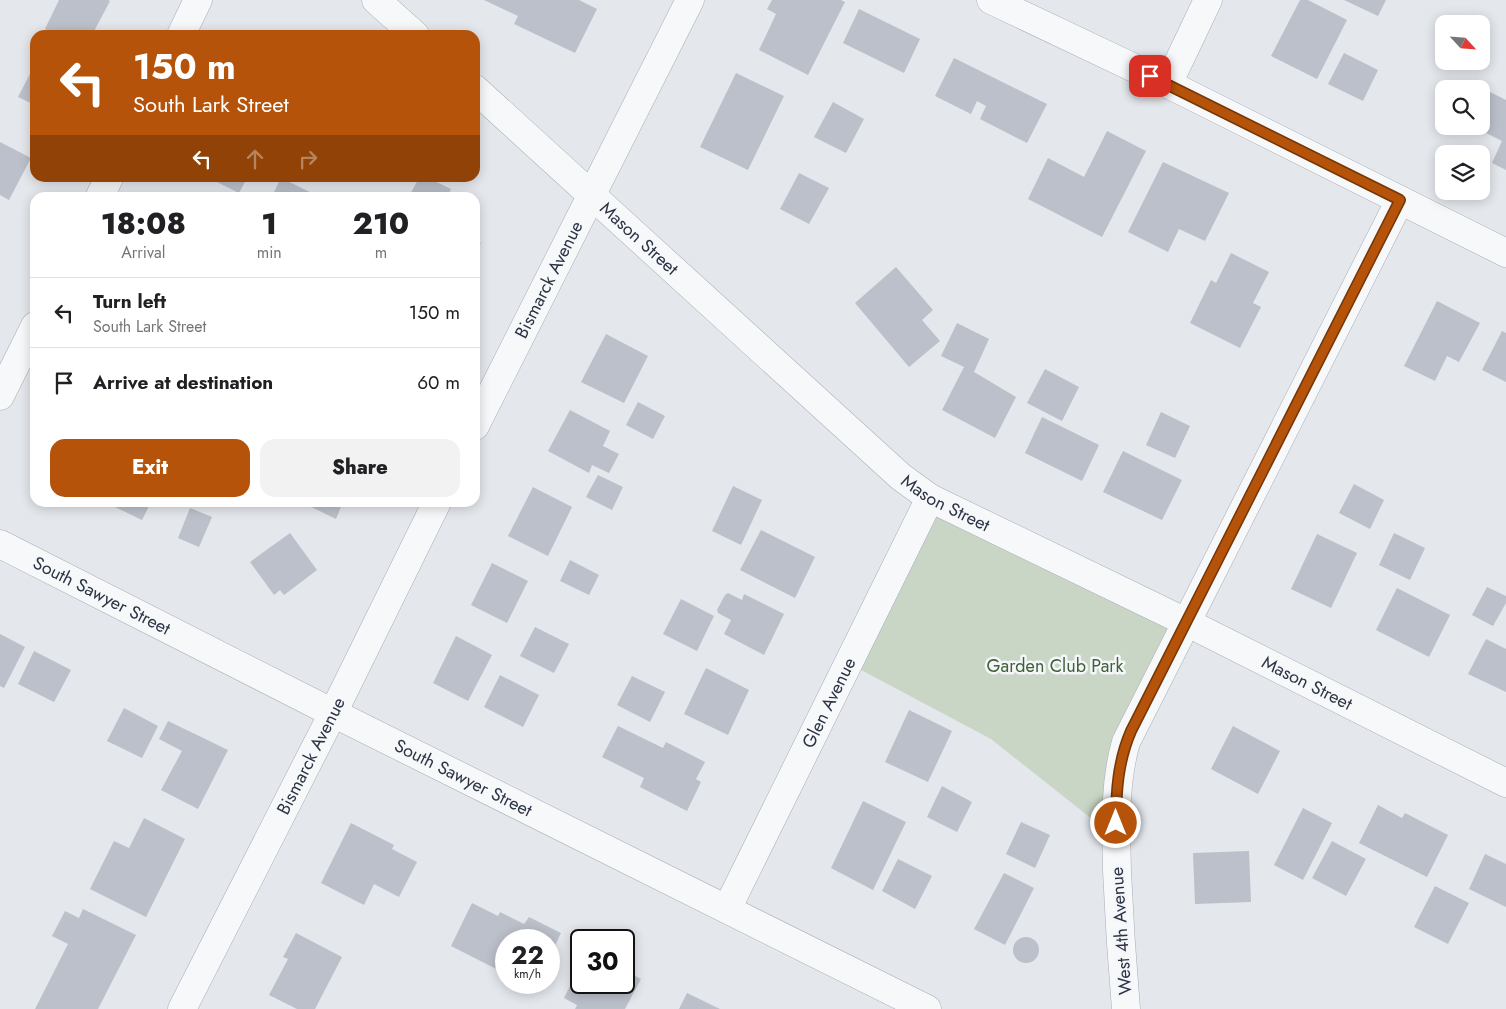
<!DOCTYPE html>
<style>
body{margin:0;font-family:Jost,sans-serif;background:#f2f2f2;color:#202124;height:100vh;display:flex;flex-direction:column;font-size:19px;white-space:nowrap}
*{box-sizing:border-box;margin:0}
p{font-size:16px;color:#757577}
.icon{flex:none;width:28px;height:28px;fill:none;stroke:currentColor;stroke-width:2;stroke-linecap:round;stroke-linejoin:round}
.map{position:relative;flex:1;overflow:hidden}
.sheet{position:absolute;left:30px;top:192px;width:450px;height:315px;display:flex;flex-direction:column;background:#fff;border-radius:15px;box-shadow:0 2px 12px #0003}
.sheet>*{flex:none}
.guide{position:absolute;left:30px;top:30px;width:450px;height:152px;border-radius:15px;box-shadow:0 2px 12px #0003;background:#b45309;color:#fff;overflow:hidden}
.needle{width:32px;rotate:116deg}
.fabs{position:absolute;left:1435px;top:15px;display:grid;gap:10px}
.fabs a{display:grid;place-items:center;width:55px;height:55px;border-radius:10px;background:#fff;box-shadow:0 2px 12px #0003;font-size:25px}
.speed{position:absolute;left:495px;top:929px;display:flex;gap:10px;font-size:25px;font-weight:700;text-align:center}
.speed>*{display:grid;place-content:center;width:65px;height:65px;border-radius:50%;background:#fff;box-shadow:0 2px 12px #0003;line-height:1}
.speed small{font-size:12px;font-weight:400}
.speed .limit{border:2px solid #111;border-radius:8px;background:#fff;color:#111}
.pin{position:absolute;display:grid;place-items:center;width:42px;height:42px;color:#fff;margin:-21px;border-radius:10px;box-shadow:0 2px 8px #0006}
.me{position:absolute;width:55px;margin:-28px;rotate:0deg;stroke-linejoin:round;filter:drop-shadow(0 0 4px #0008)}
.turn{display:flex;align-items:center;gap:18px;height:105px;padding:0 20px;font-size:22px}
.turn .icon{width:65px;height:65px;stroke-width:2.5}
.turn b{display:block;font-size:35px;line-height:42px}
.lanes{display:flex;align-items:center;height:48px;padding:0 20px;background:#0003;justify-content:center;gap:25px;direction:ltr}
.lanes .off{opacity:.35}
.eta{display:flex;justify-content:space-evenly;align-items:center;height:85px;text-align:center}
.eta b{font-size:30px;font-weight:800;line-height:35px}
.cta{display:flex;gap:10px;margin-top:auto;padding:10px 20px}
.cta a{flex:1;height:58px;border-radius:15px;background:#b45309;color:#fff;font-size:20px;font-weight:800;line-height:58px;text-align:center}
.cta a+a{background:#f2f2f2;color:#202124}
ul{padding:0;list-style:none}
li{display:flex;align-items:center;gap:15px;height:70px;padding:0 20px;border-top:1px solid #e0e0e0}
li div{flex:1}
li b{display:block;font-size:19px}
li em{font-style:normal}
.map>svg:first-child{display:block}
.green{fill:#c9d6c5}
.building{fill:#bbc0ca}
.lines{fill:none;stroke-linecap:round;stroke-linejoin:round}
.street-casing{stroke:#a9aeb7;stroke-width:29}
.street{stroke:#f7f8fa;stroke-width:28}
.route-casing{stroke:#753606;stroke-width:12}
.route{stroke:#b45309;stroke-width:9}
.labels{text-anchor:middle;stroke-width:5;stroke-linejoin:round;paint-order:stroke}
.street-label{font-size:18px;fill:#2b3445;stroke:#f4f6f9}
.park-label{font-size:18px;fill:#3f6138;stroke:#f4f6f9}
</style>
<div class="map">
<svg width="1506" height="1009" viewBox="0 0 1506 1009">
<rect width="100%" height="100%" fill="#e4e7ec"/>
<path class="green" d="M 930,498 L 1186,622 L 1136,721 L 1116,838 L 991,739 L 848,663 Z"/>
<path class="building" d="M 59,0 L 108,0 L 110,1 L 92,35 L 56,35 L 45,29 Z
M 484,0 L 579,0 L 597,9 L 575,53 L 514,24 L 518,16 Z
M 772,0 L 841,0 L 845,2 L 808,75 L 759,50 L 776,14 L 767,9 Z
M 1300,0 L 1308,0 L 1347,20 L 1317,79 L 1271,56 Z
M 1344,0 L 1386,0 L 1378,16 Z
M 859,9 L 920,39 L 904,73 L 843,43 Z
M 1344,53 L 1378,70 L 1363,101 L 1328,84 Z
M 954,58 L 1047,104 L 1027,143 L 980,119 L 986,106 L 977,101 L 971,114 L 935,96 Z
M 35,64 L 35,105 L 18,97 Z
M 736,73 L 784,96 L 748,170 L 700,147 Z
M 1476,85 L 1506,100 L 1506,170 L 1492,163 L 1502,141 L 1472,126 L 1481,126 L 1481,89 L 1474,89 Z
M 833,102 L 864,119 L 846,153 L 814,137 Z
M 1107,131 L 1146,151 L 1102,237 L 1028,199 L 1048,158 L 1084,177 Z
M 0,142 L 31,158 L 9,200 L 0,195 Z
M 1163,162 L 1229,193 L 1205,241 L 1179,229 L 1168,252 L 1128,232 Z
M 799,173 L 829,188 L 809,224 L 780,209 Z
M 209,178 L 247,178 L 239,193 Z
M 281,178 L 314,194 L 313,198 L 271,198 Z
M 419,178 L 428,178 L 451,189 L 447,198 L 408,198 Z
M 475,240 L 481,243 L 475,254 Z
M 1231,253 L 1269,272 L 1253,303 L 1261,307 L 1240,348 L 1190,323 L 1211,280 L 1216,283 Z
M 896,267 L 933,310 L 922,320 L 940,341 L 909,367 L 855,303 Z
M 1437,301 L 1480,323 L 1459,362 L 1447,356 L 1435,381 L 1404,366 Z
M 957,323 L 989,339 L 974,372 L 1016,397 L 995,438 L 942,410 L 964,367 L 941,356 Z
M 1502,331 L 1506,333 L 1506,382 L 1482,370 Z
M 606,334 L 648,356 L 624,403 L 581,382 Z
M 1045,369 L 1079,387 L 1062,421 L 1027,403 Z
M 638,402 L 665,416 L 653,439 L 626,425 Z
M 570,410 L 610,431 L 603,446 L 619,454 L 609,473 L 592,465 L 589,473 L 548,451 Z
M 1161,412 L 1190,426 L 1175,458 L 1146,445 Z
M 1042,417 L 1099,445 L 1082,481 L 1025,453 Z
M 1123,451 L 1182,480 L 1162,520 L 1103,492 Z
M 598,475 L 623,487 L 612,510 L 586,497 Z
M 1354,484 L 1384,500 L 1370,529 L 1339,513 Z
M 733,486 L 762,500 L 741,545 L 712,531 Z
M 533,487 L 572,507 L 548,556 L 508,536 Z
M 117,502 L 151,502 L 142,520 L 115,507 Z
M 301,502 L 343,502 L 336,519 Z
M 190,508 L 212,517 L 199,547 L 178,538 Z
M 761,530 L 815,557 L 795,598 L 740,570 Z
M 290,533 L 317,570 L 284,595 L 280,590 L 274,595 L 250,562 Z
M 1394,533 L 1425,548 L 1410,580 L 1379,565 Z
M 1317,534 L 1357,553 L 1331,608 L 1291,589 Z
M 570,560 L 599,575 L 589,595 L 560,581 Z
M 492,563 L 528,581 L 507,623 L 471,605 Z
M 1487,587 L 1506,596 L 1506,603 L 1493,626 L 1472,615 Z
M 1397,588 L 1450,615 L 1429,657 L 1376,630 Z
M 728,593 L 742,600 L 744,594 L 784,614 L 764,655 L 724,634 L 731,620 L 718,613 L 717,610 L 725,595 Z
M 681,599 L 714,616 L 697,651 L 663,634 Z
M 535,627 L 569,644 L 554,673 L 520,656 Z
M 0,634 L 25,647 L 4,688 L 0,686 Z
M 456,636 L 492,655 L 468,701 L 433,683 Z
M 1486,639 L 1506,649 L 1506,692 L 1468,674 Z
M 34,651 L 71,670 L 54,702 L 18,684 Z
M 706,668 L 749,690 L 728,735 L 684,714 Z
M 500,675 L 539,695 L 523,727 L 484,707 Z
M 632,676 L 665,692 L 650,722 L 617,705 Z
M 124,708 L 158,726 L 142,758 L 107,741 Z
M 909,710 L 952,731 L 928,782 L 885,762 Z
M 168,721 L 228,750 L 198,809 L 161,790 L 182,751 L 159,739 Z
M 618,726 L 663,748 L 666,742 L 705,762 L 696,779 L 701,782 L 687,811 L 640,787 L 644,778 L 602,757 Z
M 1233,726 L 1280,751 L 1258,794 L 1211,769 Z
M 942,786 L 972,802 L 957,832 L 927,817 Z
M 863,801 L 906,822 L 873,890 L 831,868 Z
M 1378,805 L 1402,818 L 1405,813 L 1448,835 L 1427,877 L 1359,843 Z
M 1303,808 L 1332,823 L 1303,880 L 1274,865 Z
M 144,818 L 185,839 L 146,917 L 90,889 L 114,841 L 129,848 Z
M 1021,822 L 1050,835 L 1035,868 L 1006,854 Z
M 351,823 L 394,845 L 392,849 L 417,862 L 399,897 L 374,884 L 364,905 L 321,883 Z
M 1332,841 L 1366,859 L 1346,896 L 1312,878 Z
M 1249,851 L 1251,902 L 1195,904 L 1193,853 Z
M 1485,854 L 1506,864 L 1506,907 L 1469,889 Z
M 898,859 L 932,876 L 915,909 L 882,891 Z
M 1004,873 L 1034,888 L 1005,945 L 974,929 Z
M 1435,886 L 1469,903 L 1448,944 L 1414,927 Z
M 472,903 L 498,916 L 500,912 L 524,924 L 529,917 L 561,933 L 549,958 L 549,940 L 506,940 L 506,974 L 451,946 Z
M 83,909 L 136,935 L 98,1009 L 35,1009 L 68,944 L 52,936 L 65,911 L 79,918 Z
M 296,933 L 342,957 L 315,1009 L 297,1009 L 269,995 L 288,959 L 283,957 Z
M1013 950a13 13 0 1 1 26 0a13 13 0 1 1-26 0Z
M 581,964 L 581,982 L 624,982 L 624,970 L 641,979 L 625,1009 L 575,1009 L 577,1005 L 564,998 Z
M 524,982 L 537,982 L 534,988 Z
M 687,993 L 720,1009 L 679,1009 Z"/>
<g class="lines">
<defs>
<g id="street">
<path d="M 376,0 L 415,35"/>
<path d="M 991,0 L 1168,84 L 1506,253"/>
<path d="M 181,35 L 198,0"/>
<path d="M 1168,84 L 1208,0"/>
<path id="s1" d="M 475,89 L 901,477 L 930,498 L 1186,622 L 1506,783"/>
<path d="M 99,198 L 109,178"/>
<path d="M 0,396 L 35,326"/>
<path id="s2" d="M 475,426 L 690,0"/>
<path id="s3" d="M 0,544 L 333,713 L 927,1009"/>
<path id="s4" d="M 727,909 L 930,498"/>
<path id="s5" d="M 182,1009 L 333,713 L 437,502"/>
<path d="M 1126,1009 C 1122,963 1119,917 1117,871 C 1116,827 1114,784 1126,742 L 1400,200"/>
</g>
</defs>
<use href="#street" class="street-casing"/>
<use href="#street" class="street"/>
</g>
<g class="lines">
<defs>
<path id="route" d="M 1116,823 C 1116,791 1118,761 1131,731 L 1400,200 L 1150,76"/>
</defs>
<use href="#route" class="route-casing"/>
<use href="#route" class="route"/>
</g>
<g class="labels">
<g class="street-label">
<text dy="6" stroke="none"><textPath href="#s1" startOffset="222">Mason Street</textPath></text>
<text dy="6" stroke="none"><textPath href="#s2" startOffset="164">Bismarck Avenue</textPath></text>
<text dy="6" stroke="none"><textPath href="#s1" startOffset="628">Mason Street</textPath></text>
<text dy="6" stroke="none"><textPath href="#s3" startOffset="114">South Sawyer Street</textPath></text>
<text dy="6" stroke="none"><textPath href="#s1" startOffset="1032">Mason Street</textPath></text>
<text dy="6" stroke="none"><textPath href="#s4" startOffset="230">Glen Avenue</textPath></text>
<text dy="6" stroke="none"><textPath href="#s5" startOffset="284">Bismarck Avenue</textPath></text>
<text dy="6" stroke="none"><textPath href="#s3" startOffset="519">South Sawyer Street</textPath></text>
<text transform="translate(1121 931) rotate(-94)" y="6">West 4th Avenue</text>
</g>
<g class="park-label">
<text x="1055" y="672">Garden Club Park</text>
</g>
</g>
</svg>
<div class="fabs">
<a><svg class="needle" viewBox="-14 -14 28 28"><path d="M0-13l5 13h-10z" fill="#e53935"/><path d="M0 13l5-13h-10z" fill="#757577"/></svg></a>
<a><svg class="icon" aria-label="search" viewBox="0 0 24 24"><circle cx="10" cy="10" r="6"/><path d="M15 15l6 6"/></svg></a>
<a><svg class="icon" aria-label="layers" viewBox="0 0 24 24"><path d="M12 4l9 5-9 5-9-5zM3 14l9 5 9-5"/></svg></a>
</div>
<div class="speed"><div>22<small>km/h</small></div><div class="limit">30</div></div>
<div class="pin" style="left:1150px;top:76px;background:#d93025"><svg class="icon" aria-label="arrive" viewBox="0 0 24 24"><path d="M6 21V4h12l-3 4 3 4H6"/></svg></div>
<svg class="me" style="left:1116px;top:823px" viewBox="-20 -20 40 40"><circle r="17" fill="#b45309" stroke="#fff" stroke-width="3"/><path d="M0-11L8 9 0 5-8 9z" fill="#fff"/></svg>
<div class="guide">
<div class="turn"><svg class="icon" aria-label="left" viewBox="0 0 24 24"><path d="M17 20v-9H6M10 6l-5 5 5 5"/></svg><div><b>150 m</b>South Lark Street</div></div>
<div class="lanes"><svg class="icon" aria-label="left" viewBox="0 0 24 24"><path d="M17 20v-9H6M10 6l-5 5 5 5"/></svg><svg class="icon off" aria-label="ahead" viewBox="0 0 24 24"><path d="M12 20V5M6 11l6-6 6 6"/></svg><svg class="icon off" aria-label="right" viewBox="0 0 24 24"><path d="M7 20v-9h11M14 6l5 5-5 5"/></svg></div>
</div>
<section class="sheet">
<div class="eta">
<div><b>18:08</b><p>Arrival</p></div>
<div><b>1</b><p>min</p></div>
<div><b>210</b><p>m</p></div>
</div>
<ul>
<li><svg class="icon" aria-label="left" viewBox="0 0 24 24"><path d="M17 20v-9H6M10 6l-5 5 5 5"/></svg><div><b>Turn left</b><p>South Lark Street</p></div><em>150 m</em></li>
<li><svg class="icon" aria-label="arrive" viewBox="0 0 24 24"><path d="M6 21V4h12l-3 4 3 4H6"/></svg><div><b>Arrive at destination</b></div><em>60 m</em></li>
</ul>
<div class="cta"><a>Exit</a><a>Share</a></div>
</section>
</div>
